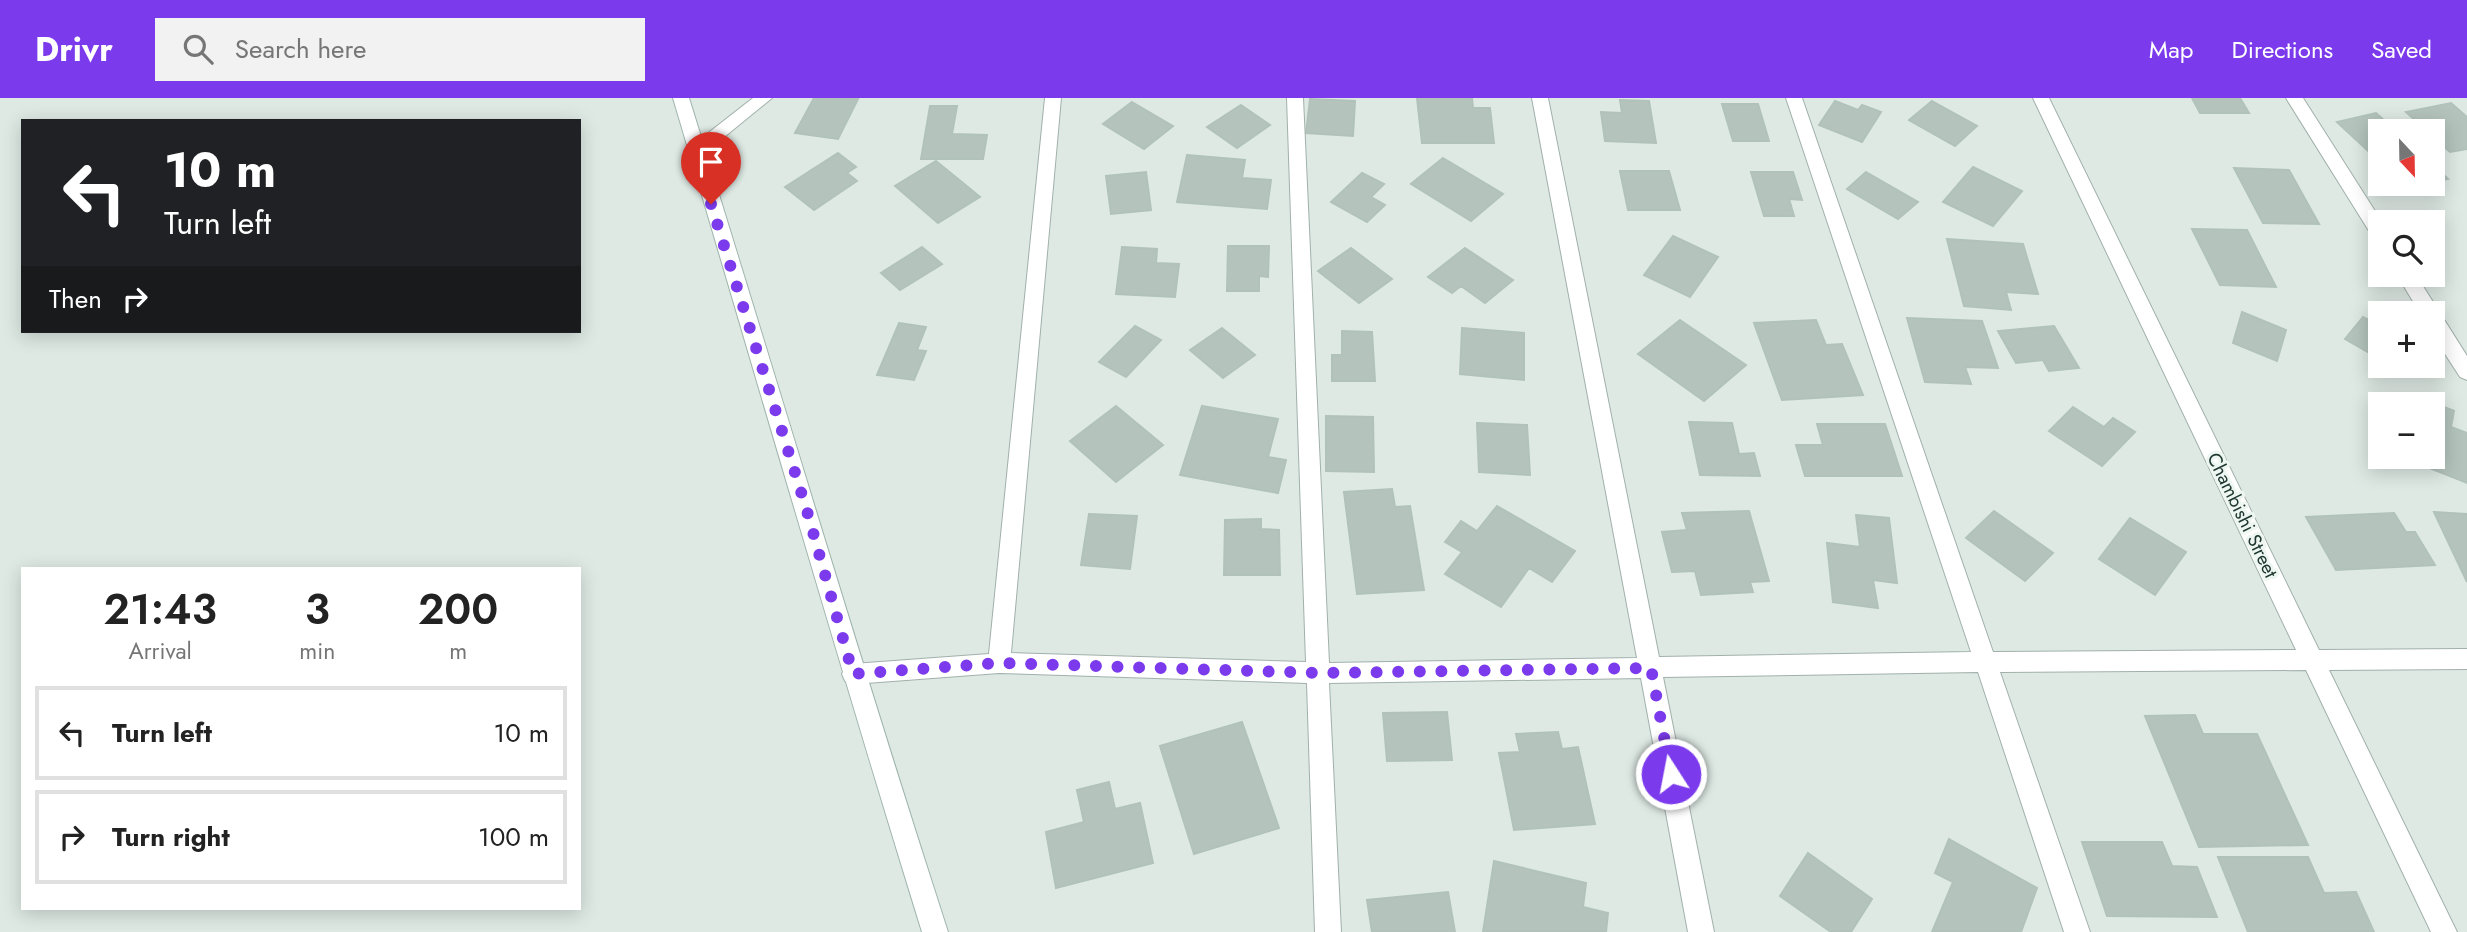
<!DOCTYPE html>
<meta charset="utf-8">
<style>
body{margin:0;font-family:Jost,sans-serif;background:#f2f2f2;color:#222;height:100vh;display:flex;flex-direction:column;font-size:26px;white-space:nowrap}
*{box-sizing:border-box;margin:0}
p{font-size:23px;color:#767676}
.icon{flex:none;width:38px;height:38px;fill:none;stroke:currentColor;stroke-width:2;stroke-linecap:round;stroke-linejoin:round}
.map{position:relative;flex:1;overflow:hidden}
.panel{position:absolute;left:21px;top:469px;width:560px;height:343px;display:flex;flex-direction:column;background:#fff;border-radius:0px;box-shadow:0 4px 18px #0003}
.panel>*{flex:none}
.top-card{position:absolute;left:21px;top:21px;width:560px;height:214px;border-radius:0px;box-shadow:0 4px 18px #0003;background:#202124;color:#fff;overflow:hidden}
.needle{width:46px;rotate:158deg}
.fabs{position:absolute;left:2368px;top:21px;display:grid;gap:14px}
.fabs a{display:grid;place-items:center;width:77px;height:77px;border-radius:0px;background:#fff;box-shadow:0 4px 18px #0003;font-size:35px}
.pin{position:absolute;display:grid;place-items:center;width:60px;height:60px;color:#fff;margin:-72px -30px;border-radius:50% 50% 50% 0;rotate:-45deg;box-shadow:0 0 7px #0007}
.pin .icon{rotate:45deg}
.me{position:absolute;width:77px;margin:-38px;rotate:349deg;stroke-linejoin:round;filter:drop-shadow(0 0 5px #0008)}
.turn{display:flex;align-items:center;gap:24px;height:147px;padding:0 28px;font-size:32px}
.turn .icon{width:91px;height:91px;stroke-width:2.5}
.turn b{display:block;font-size:49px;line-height:60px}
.then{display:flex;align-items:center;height:66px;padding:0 28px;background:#0003;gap:14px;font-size:26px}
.eta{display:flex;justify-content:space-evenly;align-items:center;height:119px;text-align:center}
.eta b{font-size:42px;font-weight:600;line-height:49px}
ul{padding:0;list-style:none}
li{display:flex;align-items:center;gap:21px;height:94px;margin:0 14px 10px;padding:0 14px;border:4px solid #e0e0e0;border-radius:0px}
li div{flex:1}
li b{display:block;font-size:26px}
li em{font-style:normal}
header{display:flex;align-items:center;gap:42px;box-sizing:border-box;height:98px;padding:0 35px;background:#7c3aed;color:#fff}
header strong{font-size:33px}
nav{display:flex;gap:38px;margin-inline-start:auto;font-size:24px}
.search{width:490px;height:63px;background:#f2f2f2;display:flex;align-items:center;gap:18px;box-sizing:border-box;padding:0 24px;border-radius:0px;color:#767676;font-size:26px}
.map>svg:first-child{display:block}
.building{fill:#b4c4bd;stroke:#b1c2bb;stroke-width:2}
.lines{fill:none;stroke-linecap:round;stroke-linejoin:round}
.street-casing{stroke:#a1b0ab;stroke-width:2}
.secondary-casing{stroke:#9eb4ac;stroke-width:2}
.street{fill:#fff;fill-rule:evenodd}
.secondary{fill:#fff;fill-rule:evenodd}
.route{stroke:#7c3aed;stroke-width:12;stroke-dasharray:0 21.6}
.labels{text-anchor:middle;stroke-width:6;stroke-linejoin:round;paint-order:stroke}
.street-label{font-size:19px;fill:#203832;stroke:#eef6f2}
</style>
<header>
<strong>Drivr</strong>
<div class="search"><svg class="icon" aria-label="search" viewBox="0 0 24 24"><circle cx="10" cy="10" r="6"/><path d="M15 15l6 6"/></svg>Search here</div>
<nav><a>Map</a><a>Directions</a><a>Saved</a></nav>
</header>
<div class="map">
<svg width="2467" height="834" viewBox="0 0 2467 834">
<rect width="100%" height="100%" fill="#dee9e4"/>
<path class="building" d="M 814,0 L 858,1 L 838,41 L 795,35 Z
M 1417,0 L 1472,0 L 1473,10 L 1490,10 L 1494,45 L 1422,45 Z
M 2192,0 L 2240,0 L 2249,15 L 2200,15 Z
M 1310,1 L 1355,3 L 1353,38 L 1306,35 Z
M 1620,2 L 1649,3 L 1656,45 L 1605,43 L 1601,14 L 1622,15 Z
M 1835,3 L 1858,12 L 1862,7 L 1881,14 L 1862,44 L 1819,27 Z
M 1932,3 L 1977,28 L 1955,48 L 1909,22 Z
M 1132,4 L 1173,28 L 1144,51 L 1103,26 Z
M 2451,5 L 2467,19 L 2467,51 L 2450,54 L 2432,38 L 2432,33 L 2427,33 L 2406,14 Z
M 1722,6 L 1758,6 L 1769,43 L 1733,43 Z
M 1241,7 L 1270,27 L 1237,50 L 1207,29 Z
M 930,8 L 957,8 L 952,36 L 987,37 L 983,61 L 921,61 Z
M 2376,15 L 2396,33 L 2380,33 L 2380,64 L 2337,24 Z
M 838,55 L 856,69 L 847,75 L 857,83 L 814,112 L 785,89 Z
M 1187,57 L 1245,62 L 1242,80 L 1271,82 L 1267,111 L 1177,104 Z
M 1443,60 L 1503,96 L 1471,123 L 1411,86 Z
M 936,63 L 980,99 L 938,125 L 895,88 Z
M 2432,66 L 2448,81 L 2432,84 Z
M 1973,69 L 2022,93 L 1993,128 L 1943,104 Z
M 2234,70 L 2289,72 L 2319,126 L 2263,125 Z
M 1620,73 L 1669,73 L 1680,112 L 1628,112 Z
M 1146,74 L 1151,112 L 1111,116 L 1106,78 Z
M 1751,74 L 1793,74 L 1802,102 L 1789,101 L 1794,118 L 1764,118 Z
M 1866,74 L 1918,104 L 1898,121 L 1847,91 Z
M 1362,75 L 1384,86 L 1371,99 L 1385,107 L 1367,124 L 1331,104 Z
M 2192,131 L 2247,132 L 2276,189 L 2220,187 Z
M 1673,138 L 1718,159 L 1690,199 L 1644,177 Z
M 1947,141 L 2023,146 L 2038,196 L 2006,194 L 2011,212 L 1964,208 Z
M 1228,148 L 1269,148 L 1268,179 L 1259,178 L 1259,193 L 1227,193 Z
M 922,149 L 942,166 L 900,192 L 881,175 Z
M 1122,149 L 1157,151 L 1156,165 L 1179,166 L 1175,199 L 1116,196 Z
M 1351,150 L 1392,181 L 1359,205 L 1318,173 Z
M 1465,150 L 1513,182 L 1485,205 L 1461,188 L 1452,195 L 1428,179 Z
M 2242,214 L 2286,232 L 2277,263 L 2233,245 Z
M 2363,219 L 2380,228 L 2380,261 L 2345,241 Z
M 1907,220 L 1982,223 L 1998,270 L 1965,269 L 1971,286 L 1925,284 Z
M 1680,222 L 1746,267 L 1704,303 L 1638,256 Z
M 1816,222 L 1826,247 L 1842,246 L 1863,297 L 1782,302 L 1754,225 Z
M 899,225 L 926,229 L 917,252 L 926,253 L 914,282 L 877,277 Z
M 1135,228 L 1161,242 L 1126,279 L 1099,264 Z
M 2054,228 L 2079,270 L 2049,273 L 2043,262 L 2016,265 L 1998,233 Z
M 1222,230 L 1255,257 L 1223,280 L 1190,252 Z
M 1462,230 L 1524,235 L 1524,282 L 1460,276 Z
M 1342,233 L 1372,234 L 1375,283 L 1332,283 L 1332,257 L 1342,257 Z
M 2421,300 L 2454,313 L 2451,329 L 2467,335 L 2467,385 L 2407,361 L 2432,359 L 2432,306 L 2420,306 Z
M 1116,308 L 1163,347 L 1116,384 L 1070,343 Z
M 1202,308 L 1278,321 L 1268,359 L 1286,362 L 1278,395 L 1180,377 Z
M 2073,309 L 2104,329 L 2113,320 L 2135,334 L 2102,368 L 2049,333 Z
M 1326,318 L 1373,319 L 1374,374 L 1326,373 Z
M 1689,324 L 1732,325 L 1739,356 L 1754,355 L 1760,378 L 1700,377 Z
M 1477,325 L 1527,327 L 1530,377 L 1479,374 Z
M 1817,326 L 1885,326 L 1902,378 L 1805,378 L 1796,347 L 1823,347 Z
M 1392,391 L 1395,409 L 1410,408 L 1424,492 L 1357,496 L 1344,394 Z
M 1497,408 L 1575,453 L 1552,484 L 1529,470 L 1501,509 L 1445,476 L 1462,454 L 1445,444 L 1461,423 L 1477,433 Z
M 1749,413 L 1769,483 L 1750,484 L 1753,494 L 1701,497 L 1695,473 L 1672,474 L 1662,434 L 1687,432 L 1682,415 Z
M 1994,413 L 2053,455 L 2025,483 L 1966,440 Z
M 2434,414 L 2467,416 L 2467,484 Z
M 2394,415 L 2406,434 L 2415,434 L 2435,467 L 2336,472 L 2306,419 Z
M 1089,416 L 1137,418 L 1130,471 L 1081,467 Z
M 1856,417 L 1889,420 L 1897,485 L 1873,482 L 1878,510 L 1833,504 L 1827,445 L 1860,449 Z
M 2130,420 L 2186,454 L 2155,497 L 2099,461 Z
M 1261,421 L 1261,431 L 1279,432 L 1280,477 L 1224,477 L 1225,422 Z
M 1447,614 L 1452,662 L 1387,663 L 1383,615 Z
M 2195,617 L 2203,636 L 2257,636 L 2308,747 L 2199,749 L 2145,618 Z
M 1242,624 L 1279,730 L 1194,756 L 1160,648 Z
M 1558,634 L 1562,651 L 1578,649 L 1595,726 L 1514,732 L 1499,655 L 1520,654 L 1516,636 Z
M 1109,684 L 1115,711 L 1140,705 L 1153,765 L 1056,790 L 1046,734 L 1084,724 L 1077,692 Z
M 1949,741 L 2037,790 L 2021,834 L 1932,834 L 1953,784 L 1935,775 Z
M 2082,744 L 2162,744 L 2172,768 L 2197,769 L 2217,819 L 2107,818 Z
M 1808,755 L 1872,801 L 1851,834 L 1831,834 L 1780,798 Z
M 2218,759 L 2308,759 L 2324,795 L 2356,794 L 2374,834 L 2248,834 Z
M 1494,763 L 1586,785 L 1583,809 L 1608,815 L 1606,834 L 1483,834 Z
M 1448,794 L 1455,834 L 1372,834 L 1367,802 Z"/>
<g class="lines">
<defs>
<path id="street" d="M 753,0 L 772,0 L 701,58 L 689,58 L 686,54 L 689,50 Z
M 1045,0 L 1061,0 L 1011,555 L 1306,564 L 1287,0 L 1303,0 L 1329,565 L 1637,560 L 1532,0 L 1548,0 L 1659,559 L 1971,554 L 1786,0 L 1802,0 L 1993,554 L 2296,552 L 2033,0 L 2049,0 L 2319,552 L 2467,551 L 2467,571 L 2329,572 L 2457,834 L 2431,834 L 2306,572 L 2000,574 L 2090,834 L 2064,834 L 1978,574 L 1663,579 L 1714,834 L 1688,834 L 1641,580 L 1329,585 L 1341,834 L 1315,834 L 1307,585 L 999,575 L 853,586 L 845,583 L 842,576 L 845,569 L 853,566 L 989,556 Z
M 2286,0 L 2303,0 L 2382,124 L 2380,143 L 2374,141 Z
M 2397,177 L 2416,177 L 2467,258 L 2467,282 L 2460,279 L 2432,236 L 2432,215 L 2420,215 Z"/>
<path id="secondary" d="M 673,0 L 689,0 C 776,278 858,557 948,834 L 922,834 C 836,557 756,278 673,0 Z"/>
</defs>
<use href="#street" class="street-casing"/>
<use href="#secondary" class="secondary-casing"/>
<use href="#street" class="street"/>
<use href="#secondary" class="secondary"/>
</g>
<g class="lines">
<path class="route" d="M 711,106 L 807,413 L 853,576 L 999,565 L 1319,575 L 1651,570 L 1671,676"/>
</g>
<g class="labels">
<g class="street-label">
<text transform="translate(2243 417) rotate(64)" y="7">Chambishi Street</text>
</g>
</g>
</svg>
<div class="fabs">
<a><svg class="needle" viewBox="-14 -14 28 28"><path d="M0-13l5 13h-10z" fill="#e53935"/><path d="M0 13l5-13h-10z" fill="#767676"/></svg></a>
<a><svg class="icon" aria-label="search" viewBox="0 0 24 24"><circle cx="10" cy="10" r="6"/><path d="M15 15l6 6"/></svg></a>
<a>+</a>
<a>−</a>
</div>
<div class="pin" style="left:711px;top:106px;background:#d93025"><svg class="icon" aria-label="arrive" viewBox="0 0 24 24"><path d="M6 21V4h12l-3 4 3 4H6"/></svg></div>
<svg class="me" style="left:1671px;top:676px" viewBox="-20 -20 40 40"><circle r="17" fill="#7c3aed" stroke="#fff" stroke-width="3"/><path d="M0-11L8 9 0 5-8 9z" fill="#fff"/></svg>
<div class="top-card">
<div class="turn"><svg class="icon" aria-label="left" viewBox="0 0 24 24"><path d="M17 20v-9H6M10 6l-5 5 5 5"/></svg><div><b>10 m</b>Turn left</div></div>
<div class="then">Then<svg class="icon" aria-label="right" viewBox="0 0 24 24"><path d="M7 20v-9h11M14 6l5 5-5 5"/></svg></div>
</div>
<section class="panel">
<div class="eta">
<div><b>21:43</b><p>Arrival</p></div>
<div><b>3</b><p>min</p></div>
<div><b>200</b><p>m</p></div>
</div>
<ul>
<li><svg class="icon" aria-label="left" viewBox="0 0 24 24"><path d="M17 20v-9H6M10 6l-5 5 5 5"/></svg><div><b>Turn left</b></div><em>10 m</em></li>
<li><svg class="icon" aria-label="right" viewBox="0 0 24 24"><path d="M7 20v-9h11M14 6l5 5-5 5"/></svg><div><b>Turn right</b></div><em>100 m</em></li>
</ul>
</section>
</div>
